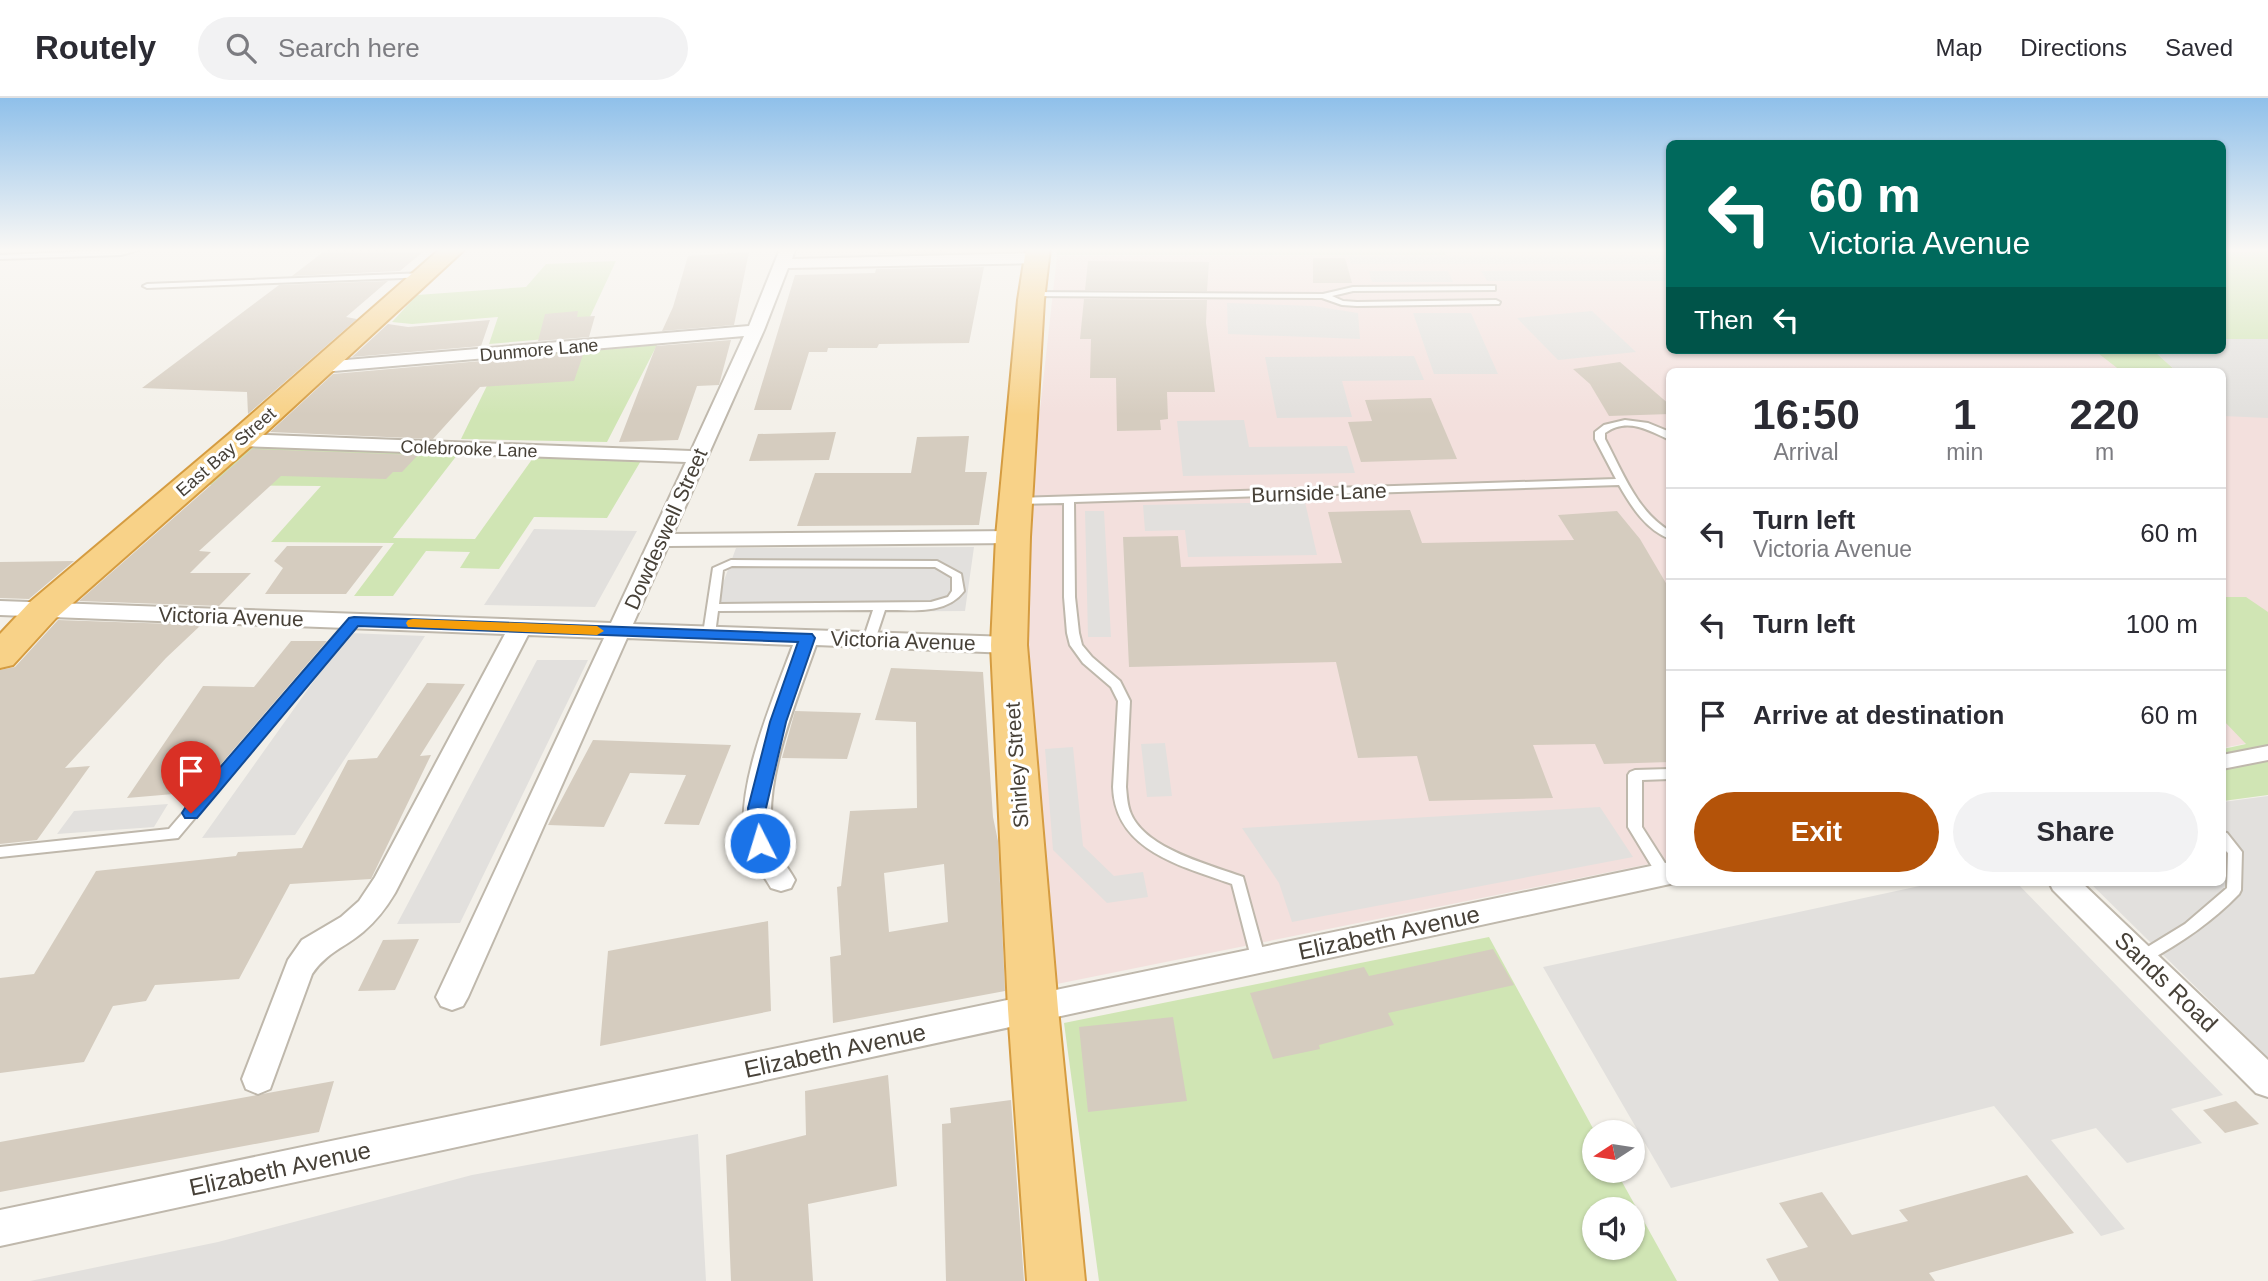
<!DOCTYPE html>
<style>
body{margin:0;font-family:Helvetica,sans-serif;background:#f2f2f3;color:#2b2b33;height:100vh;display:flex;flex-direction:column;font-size:26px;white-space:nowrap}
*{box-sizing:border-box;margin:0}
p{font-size:23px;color:#7c7c81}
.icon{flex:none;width:38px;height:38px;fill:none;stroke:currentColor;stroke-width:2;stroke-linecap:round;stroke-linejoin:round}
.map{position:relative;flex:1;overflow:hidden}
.drawer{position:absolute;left:1666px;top:270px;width:560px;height:518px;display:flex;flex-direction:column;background:#fff;border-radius:10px;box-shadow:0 2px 5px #0004}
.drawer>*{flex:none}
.hud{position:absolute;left:1666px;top:42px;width:560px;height:214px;border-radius:10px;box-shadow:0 2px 5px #0004;background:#00695c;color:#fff;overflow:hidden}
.needle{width:46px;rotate:258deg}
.buttons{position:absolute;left:1582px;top:1022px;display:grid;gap:14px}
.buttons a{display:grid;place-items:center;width:63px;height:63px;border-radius:50%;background:#fff;box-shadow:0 2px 5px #0004;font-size:35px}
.pin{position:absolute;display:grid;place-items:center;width:60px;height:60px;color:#fff;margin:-72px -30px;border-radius:50% 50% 50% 0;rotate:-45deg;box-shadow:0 0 7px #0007}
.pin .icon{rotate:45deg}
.me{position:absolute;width:77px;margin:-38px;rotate:355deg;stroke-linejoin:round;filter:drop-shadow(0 0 5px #0008)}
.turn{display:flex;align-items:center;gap:24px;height:147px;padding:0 28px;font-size:32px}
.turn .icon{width:91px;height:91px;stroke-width:2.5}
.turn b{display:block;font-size:49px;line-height:60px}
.then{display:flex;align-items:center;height:66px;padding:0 28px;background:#0003;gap:14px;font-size:26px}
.eta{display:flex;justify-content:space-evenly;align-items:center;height:119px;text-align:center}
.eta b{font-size:42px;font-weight:800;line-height:49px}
.cta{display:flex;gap:14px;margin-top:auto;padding:14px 28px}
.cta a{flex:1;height:80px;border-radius:42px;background:#b45309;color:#fff;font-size:28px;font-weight:800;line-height:80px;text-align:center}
.cta a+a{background:#f2f2f3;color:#2b2b33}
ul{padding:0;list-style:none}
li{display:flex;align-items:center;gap:21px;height:91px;padding:0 28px;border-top:2px solid #e1e1e2}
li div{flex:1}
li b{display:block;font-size:26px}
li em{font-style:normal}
header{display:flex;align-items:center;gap:42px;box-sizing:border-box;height:98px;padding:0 35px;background:#fff;border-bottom:2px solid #e1e1e2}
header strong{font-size:33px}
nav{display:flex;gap:38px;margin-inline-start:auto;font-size:24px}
.search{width:490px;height:63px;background:#f2f2f3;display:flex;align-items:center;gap:18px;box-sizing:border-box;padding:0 24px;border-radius:38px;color:#7c7c81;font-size:26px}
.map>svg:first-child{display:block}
.commercial{fill:#f4e7d6}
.medical{fill:#f3e0dd}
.green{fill:#d0e5b4;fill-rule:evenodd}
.parking{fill:#e2e0dd}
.building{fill:#d5ccbf;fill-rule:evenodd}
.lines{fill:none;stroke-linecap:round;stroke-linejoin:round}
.service-casing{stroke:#bfb8ac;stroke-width:4}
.pedestrian-casing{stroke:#bfb8ac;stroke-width:4}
.minor-casing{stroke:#bfb8ac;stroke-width:4}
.trunk-casing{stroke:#d59c41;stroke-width:4}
.service{fill:#fff;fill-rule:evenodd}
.pedestrian{fill:#fff;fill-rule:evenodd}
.minor{fill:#fff;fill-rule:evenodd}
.trunk{fill:#f8d288;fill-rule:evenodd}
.route{fill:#1a73e8;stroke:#114b97;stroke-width:2}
.slow{fill:#f59e0b}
.labels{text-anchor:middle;stroke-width:6;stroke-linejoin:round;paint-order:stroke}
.far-street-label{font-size:18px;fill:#474138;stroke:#fff}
.street-label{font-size:21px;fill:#474138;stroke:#fff}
.near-street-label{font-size:24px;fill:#474138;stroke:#fff}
</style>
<header>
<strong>Routely</strong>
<div class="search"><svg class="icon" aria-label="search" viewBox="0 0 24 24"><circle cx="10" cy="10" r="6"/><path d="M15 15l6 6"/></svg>Search here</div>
<nav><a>Map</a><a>Directions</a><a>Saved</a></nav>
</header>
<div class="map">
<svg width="2268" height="1183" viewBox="0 0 2268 1183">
<rect width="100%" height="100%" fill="#f3f0e9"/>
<path class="commercial" d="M 1057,151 L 1670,151 L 1669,157 L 1057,157 Z"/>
<path class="medical" d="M 1669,157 L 1670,252 L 2222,252 L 2223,227 L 2268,262 L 2268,641 L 2223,650 L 2222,273 L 1670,273 L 1669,762 L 1052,887 L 1023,465 L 1057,158 Z"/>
<path class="green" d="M 1057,151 L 1443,151 L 1446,157 L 1057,157 Z
M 2268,153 L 2268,241 L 2223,241 L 2222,154 Z
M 616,163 L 581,238 L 489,246 L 498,219 L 412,226 L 392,224 L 417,197 L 526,189 L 546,166 Z
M 657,247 L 607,344 L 461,341 L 500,261 Z
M 2094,252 L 2153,252 L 2176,273 L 2121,273 Z
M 243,349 L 461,352 L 393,440 L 475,441 L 533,360 L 642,361 L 607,420 L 534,419 L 499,471 L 460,470 L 470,454 L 426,453 L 393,498 L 354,498 L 394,445 L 271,444 L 321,388 L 198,387 Z
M 2222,499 L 2246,499 L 2268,514 L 2268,697 L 2223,703 L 2223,651 L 2246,646 L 2223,622 Z
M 1489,839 L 1595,1034 L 1594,1073 L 1616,1073 L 1677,1183 L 1099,1183 L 1064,925 ZM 1594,1111 L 1633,1111 L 1633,1150 L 1594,1150 Z"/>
<path class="parking" d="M 1669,158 L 1669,166 L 1351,166 L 1349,159 Z
M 1669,172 L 1669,183 L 1487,183 L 1481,173 Z
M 1369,173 L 1448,173 L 1453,184 L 1372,184 Z
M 1227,205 L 1313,208 L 1358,215 L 1360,241 L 1228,236 Z
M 1592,213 L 1636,254 L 1558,262 L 1517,220 Z
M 1413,215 L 1471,215 L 1498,276 L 1434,276 Z
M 2223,241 L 2268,241 L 2268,320 L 2223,318 L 2222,273 L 2176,273 L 2153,252 L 2222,252 Z
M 1414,258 L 1424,282 L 1342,283 L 1352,319 L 1277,320 L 1265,259 Z
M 1244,322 L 1249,349 L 1347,348 L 1355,375 L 1183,378 L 1177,323 Z
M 1305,404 L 1317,457 L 1188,459 L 1185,432 L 1145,433 L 1143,407 Z
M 1085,413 L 1104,413 L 1111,539 L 1088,539 Z
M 534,431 L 637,433 L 595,509 L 484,507 Z
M 974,449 L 965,513 L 712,515 L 736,450 Z
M 348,535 L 425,538 L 295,737 L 202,740 Z
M 537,562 L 588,562 L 460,825 L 397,826 Z
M 1165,645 L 1172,698 L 1147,699 L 1141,646 Z
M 1073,649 L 1083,748 L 1114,778 L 1143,774 L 1148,799 L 1107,805 L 1053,752 L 1045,651 Z
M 2268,698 L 2268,960 L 2089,784 L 2222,784 L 2223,704 Z
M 168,706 L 154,729 L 57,736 L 74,713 Z
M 1600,709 L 1633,759 L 1292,824 L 1279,785 L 1242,730 Z
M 1938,784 L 2016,784 L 2223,997 L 2171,1011 L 2202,1045 L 2127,1065 L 2096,1030 L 2051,1042 L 2125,1131 L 2101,1138 L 1994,1008 L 1671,1090 L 1543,869 Z
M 698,1036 L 706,1183 L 30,1183 L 218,1144 L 472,1077 Z"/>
<path class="building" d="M 327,151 L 394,151 L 391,154 L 424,153 L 400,173 L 292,178 Z
M 879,151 L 948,151 L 948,155 L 878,156 Z
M 749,154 L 734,227 L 662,233 L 673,209 L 688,158 Z
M 1313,160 L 1345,160 L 1352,185 L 1313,185 Z
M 1088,163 L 1209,164 L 1207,193 L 1085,192 Z
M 984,169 L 969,245 L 879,246 L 877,250 L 828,250 L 827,254 L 809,254 L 791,312 L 754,312 L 795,177 L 875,175 L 876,171 Z
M 388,183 L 346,219 L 357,221 L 248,316 L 247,294 L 142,290 L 279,187 Z
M 1084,201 L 1207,202 L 1206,225 L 1215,294 L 1167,294 L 1168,321 L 1160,322 L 1161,332 L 1117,333 L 1116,280 L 1090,280 L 1091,241 L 1080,241 Z
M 578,213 L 577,219 L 595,218 L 589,239 L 538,243 L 545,216 Z
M 490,222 L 481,248 L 352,259 L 388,226 L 408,229 Z
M 731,242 L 719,287 L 697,288 L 678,342 L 619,344 L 656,248 Z
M 584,254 L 574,283 L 480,289 L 433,341 L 270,334 L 333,276 Z
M 1620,264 L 1670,307 L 1670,316 L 1609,318 L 1590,286 L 1573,271 Z
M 1431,300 L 1457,361 L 1361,364 L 1348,324 L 1372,323 L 1365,302 Z
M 836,334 L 829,362 L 749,363 L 758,336 Z
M 969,338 L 965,374 L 987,374 L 979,427 L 797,428 L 815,375 L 911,375 L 917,339 Z
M 252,351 L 418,357 L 402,374 L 393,374 L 386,381 L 281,378 L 199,453 L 211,454 L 190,475 L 251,475 L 219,508 L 79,503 Z
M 1410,412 L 1422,445 L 1574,442 L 1558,417 L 1617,413 L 1640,441 L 1670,492 L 1670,664 L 1604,666 L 1595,646 L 1533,647 L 1553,700 L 1429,703 L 1417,658 L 1358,660 L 1336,564 L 1129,569 L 1123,439 L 1178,438 L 1181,469 L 1342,465 L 1328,414 Z
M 287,448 L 383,448 L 346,496 L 265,496 L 283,470 L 274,463 Z
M 74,463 L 29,501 L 0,500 L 0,464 Z
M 58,522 L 201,527 L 166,560 L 65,670 L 90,668 L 37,742 L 0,746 L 0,572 L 15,569 Z
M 291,543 L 327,543 L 197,694 L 127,700 L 203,588 L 254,589 Z
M 891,570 L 983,574 L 993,719 L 998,743 L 1005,893 L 833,925 L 830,859 L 841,857 L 837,789 L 841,788 L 850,713 L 917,710 L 916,624 L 875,622 ZM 944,766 L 948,824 L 889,834 L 884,775 Z
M 427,585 L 465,586 L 420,658 L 431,657 L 371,781 L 290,786 L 239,881 L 155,887 L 146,903 L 113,908 L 84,964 L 0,975 L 0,880 L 34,876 L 96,773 L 236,758 L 238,754 L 302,750 L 348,662 L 377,660 Z
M 795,613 L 861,615 L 847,661 L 782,660 Z
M 593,642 L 731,647 L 699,727 L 664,726 L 686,677 L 630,675 L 604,729 L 548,727 Z
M 768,823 L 771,913 L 600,948 L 608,853 Z
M 419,841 L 395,892 L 358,893 L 383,842 Z
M 1493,851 L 1514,887 L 1388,915 L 1394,927 L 1319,947 L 1320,951 L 1273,961 L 1250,895 L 1364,869 L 1369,878 Z
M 1173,919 L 1187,1003 L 1088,1014 L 1079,929 Z
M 888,977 L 897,1088 L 808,1106 L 813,1183 L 731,1183 L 726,1057 L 806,1037 L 805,993 Z
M 334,983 L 319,1034 L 0,1094 L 0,1044 Z
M 1011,1002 L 1024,1183 L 946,1183 L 942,1026 L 951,1025 L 950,1010 Z
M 2236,1003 L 2259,1026 L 2225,1035 L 2203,1012 Z
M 2027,1077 L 2074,1135 L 1929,1175 L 1935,1183 L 1779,1183 L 1766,1161 L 1808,1149 L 1779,1105 L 1822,1094 L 1852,1137 L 1908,1123 L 1899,1112 Z"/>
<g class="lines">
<defs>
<path id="service" d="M 142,151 L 121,157 L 0,161 L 0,157 Z
M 425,175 L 429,177 L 428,179 L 147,190 L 143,188 L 147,186 Z
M 1492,188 L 1495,188 L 1495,192 L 1353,193 L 1332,198 L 1343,203 L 1357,204 L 1496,202 L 1500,204 L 1499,206 L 1357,208 L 1342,207 L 1322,200 L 1032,198 L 1028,196 L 1032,194 L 1323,196 L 1353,189 Z
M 1625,322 L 1648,325 L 1670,334 L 1670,342 C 1648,332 1627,319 1605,335 L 1605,341 C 1622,373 1637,414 1670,433 L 1670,441 C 1646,432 1631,408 1619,387 L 1074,404 L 1075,499 L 1079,535 L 1082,547 L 1092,559 L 1120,583 L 1130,603 L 1126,689 C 1127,698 1127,707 1131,716 C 1146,751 1210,767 1243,779 L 1266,863 L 1263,867 L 1258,869 L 1253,867 L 1232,786 C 1182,768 1115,753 1113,689 L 1118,603 L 1111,589 L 1083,565 L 1070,547 L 1067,535 L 1064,499 L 1064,405 L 1016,406 L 1011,403 L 1016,400 L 1616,381 L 1595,341 L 1595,334 L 1604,327 Z
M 731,462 L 937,463 L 961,476 L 964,493 C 946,517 912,512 885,512 L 875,542 L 869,546 L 863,542 L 873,512 L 718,513 L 715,536 L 713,539 L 705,539 L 703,536 L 713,470 ZM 732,468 L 935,469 L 952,479 L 952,493 L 948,499 L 931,504 L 719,506 L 723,472 Z
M 354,519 L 360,523 L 358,526 L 178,740 L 0,759 L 0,749 L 169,731 L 350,520 Z
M 1670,671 L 1670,681 L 1642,682 L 1642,729 L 1670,773 L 1669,780 L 1664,782 L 1659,780 L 1628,729 L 1628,677 L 1630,674 L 1635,672 Z
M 2222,734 L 2227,735 L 2242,754 L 2241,792 L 2239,796 C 2212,824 2181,845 2146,864 L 2141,866 L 2136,864 L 2133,860 L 2136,856 L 2185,826 L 2227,790 L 2228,755 L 2222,749 Z"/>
<path id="pedestrian" d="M 2268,648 L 2268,662 L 2222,671 L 2222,657 Z"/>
<path id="minor" d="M 780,151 L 795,151 L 792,161 L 1037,155 L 1045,160 L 1037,165 L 788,170 L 764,232 L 673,436 L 1013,433 L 1020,435 L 1024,439 L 1020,443 L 1013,445 L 668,448 L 633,526 L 1009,539 L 1017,542 L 1021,547 L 1017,552 L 1009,555 L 816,547 C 797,602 760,687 774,745 C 777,758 789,770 795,782 L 791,790 L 781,793 L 771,790 C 763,776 752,763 747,748 C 731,697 775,596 793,547 L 627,540 L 468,899 L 463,908 L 452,912 L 441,908 L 436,899 L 604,540 L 528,537 L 395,795 C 386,810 377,822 363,834 C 344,850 327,854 312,876 L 270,991 L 258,996 L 246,991 L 242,981 L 288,862 L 302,842 L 341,819 L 359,803 L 375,779 L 505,536 L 0,517 L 0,503 L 611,525 L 686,364 L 240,348 L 230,342 L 240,336 L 691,353 L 744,238 L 322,274 L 313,269 L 322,264 L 749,228 Z
M 1670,764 L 1670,784 L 1676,784 L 1670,786 L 0,1148 L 0,1112 Z
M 2049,784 L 2081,784 L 2268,962 L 2268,999 L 2256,995 L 2053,792 Z"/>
<path id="trunk" d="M 440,151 L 465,151 L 251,348 L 56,520 L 13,567 L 0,570 L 0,536 L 30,504 L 229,336 Z
M 1026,151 L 1050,151 L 1044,202 L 1030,439 L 1027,547 L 1058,911 L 1085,1183 L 1027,1183 L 1008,911 L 991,547 L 996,439 L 1018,202 Z"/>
</defs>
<use href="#service" class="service-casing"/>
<use href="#pedestrian" class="pedestrian-casing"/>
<use href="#minor" class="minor-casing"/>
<use href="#trunk" class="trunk-casing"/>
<use href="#service" class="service"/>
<use href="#pedestrian" class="pedestrian"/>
<use href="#minor" class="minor"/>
<use href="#trunk" class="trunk"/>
</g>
<linearGradient id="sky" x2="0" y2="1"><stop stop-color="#8fc0ea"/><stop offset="0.48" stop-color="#faf8f5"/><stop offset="1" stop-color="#faf8f5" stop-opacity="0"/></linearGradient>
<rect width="2268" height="317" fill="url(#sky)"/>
<path class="route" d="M 354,519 L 812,536 L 815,540 L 786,624 L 766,710 L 769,745 L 767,750 L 754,750 L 751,745 L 748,710 L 770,624 L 798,544 L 358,528 L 197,720 L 185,720 L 182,715 L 185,710 L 349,520 Z"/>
<path class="slow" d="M 413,521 L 597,528 L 604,533 L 597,537 L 408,529 L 406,525 L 408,522 Z"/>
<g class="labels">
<g class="far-street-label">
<text transform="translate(539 252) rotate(-5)" y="6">Dunmore Lane</text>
<text transform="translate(469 351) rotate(2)" y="6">Colebrooke Lane</text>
<text transform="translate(226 354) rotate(-41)" y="6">East Bay Street</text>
</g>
<g class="street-label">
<text transform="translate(1319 395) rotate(-2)" y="7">Burnside Lane</text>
<text transform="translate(666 431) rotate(-66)" y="7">Dowdeswell Street</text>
<text transform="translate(231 519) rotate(2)" y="7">Victoria Avenue</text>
<text transform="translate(903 543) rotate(2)" y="7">Victoria Avenue</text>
<text transform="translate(1017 667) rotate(-94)" y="7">Shirley Street</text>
</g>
<g class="near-street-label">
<text transform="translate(1389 835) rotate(-12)" y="8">Elizabeth Avenue</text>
<text transform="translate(2166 884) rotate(44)" y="8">Sands Road</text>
<text transform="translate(835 953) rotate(-12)" y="8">Elizabeth Avenue</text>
<text transform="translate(280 1071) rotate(-12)" y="8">Elizabeth Avenue</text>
</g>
</g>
</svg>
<div class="buttons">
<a><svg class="needle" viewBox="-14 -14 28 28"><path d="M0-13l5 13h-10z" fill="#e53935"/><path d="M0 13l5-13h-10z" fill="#7c7c81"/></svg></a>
<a><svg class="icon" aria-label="sound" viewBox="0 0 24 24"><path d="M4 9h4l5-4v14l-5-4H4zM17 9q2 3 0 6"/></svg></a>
</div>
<div class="pin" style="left:191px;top:715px;background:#d93025"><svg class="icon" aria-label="arrive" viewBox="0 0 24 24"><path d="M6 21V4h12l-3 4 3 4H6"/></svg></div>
<svg class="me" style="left:760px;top:745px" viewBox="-20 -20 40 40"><circle r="17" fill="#1a73e8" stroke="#fff" stroke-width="3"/><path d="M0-11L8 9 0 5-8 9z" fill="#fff"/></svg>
<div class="hud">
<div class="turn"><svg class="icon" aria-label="left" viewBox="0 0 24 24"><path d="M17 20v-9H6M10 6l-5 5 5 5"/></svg><div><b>60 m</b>Victoria Avenue</div></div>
<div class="then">Then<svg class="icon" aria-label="left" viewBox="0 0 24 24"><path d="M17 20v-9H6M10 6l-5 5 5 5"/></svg></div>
</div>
<section class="drawer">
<div class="eta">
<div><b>16:50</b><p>Arrival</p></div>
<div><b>1</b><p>min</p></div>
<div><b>220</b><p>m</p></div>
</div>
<ul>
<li><svg class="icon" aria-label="left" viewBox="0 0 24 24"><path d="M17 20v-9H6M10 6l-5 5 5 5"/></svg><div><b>Turn left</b><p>Victoria Avenue</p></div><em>60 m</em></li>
<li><svg class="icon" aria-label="left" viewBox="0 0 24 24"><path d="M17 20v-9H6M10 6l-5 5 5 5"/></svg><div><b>Turn left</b></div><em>100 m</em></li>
<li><svg class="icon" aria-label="arrive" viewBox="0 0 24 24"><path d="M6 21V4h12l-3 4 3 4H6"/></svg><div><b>Arrive at destination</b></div><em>60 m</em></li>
</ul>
<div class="cta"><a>Exit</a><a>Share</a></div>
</section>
</div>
